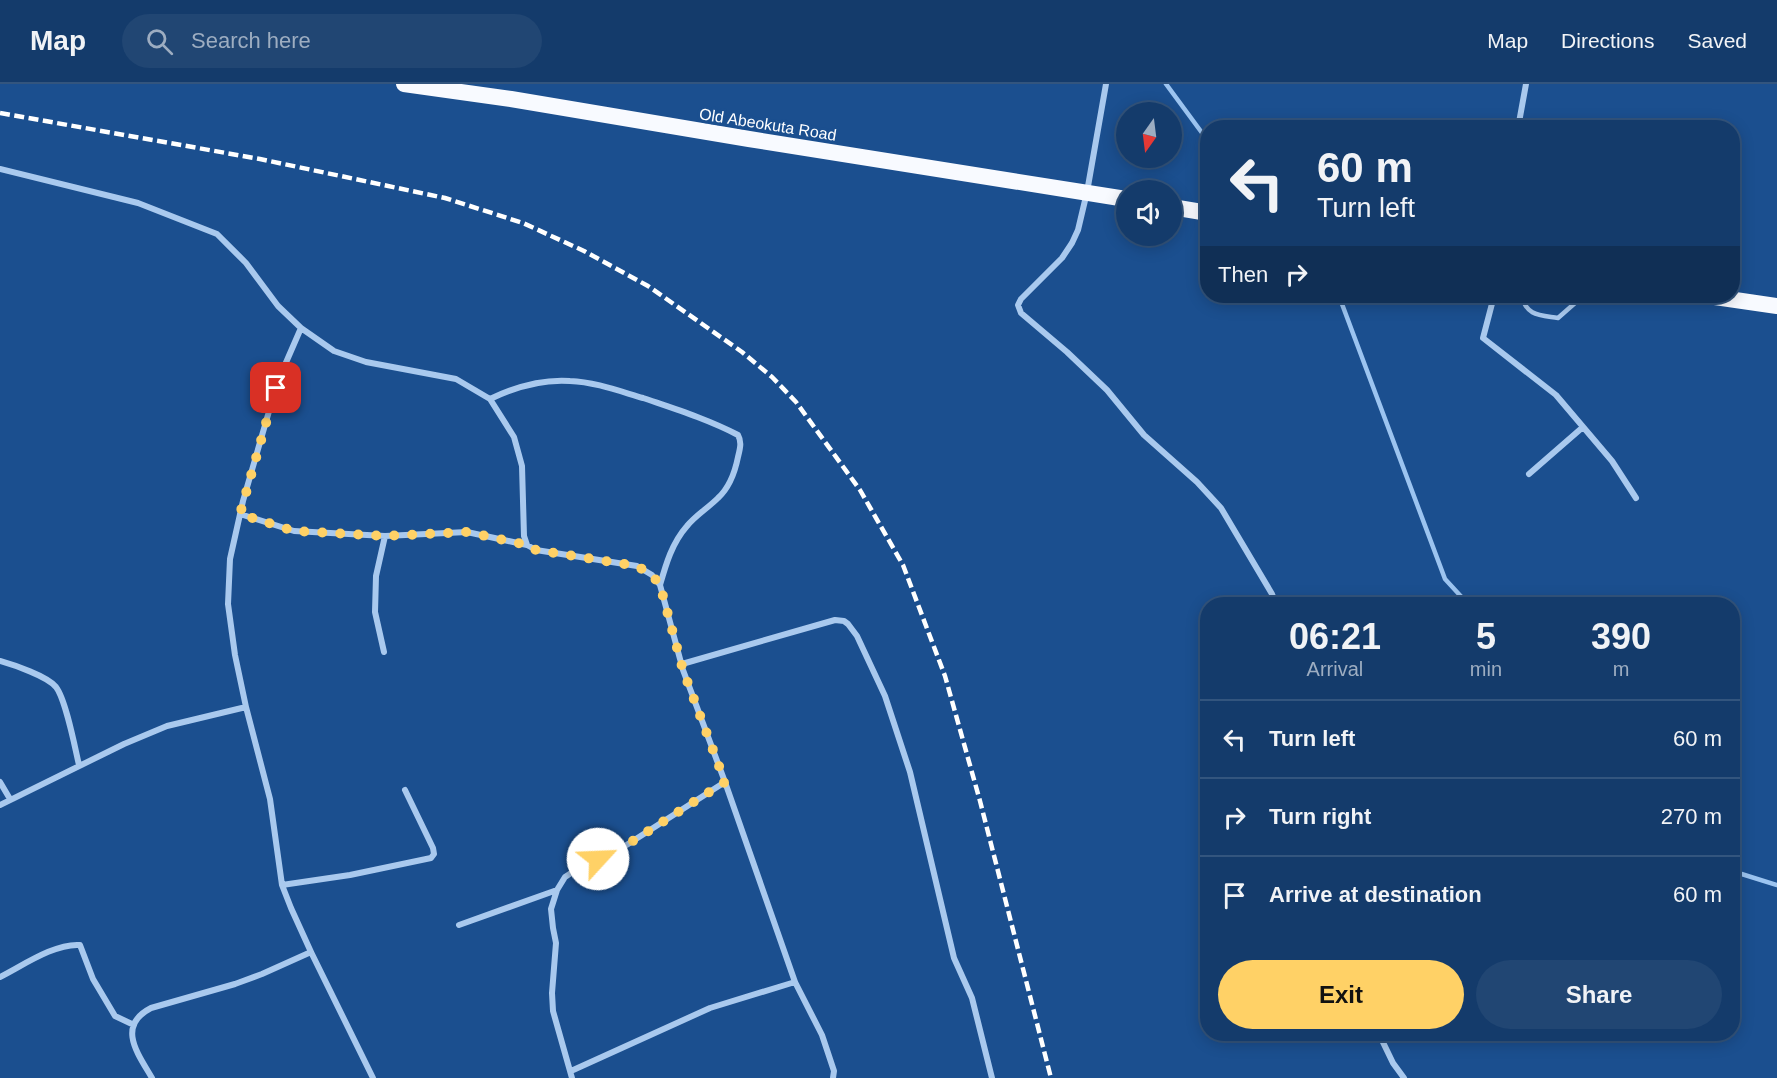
<!DOCTYPE html>
<style>
body{margin:0;font-family:Helvetica,sans-serif;background:#214673;color:#f1f3f6;height:100vh;display:flex;flex-direction:column;font-size:22px;white-space:nowrap}
*{box-sizing:border-box;margin:0}
p{font-size:20px;color:#9dadc1}
.icon{flex:none;width:33px;height:33px;fill:none;stroke:currentColor;stroke-width:2;stroke-linecap:round;stroke-linejoin:round}
.map{position:relative;flex:1;overflow:hidden}
.side{position:absolute;left:1200px;top:513px;width:540px;height:444px;display:flex;flex-direction:column;background:#143b6b;border-radius:24px;box-shadow:0 3px 15px #0003,0 0 0 2px #33557e}
.side>*{flex:none}
.banner{position:absolute;left:1200px;top:36px;width:540px;height:183px;border-radius:24px;box-shadow:0 3px 15px #0003,0 0 0 2px #33557e;background:#143b6b;color:#f1f3f6;overflow:hidden}
.needle{width:39px;rotate:194deg}
.controls{position:absolute;left:1116px;top:18px;display:grid;gap:12px}
.controls a{display:grid;place-items:center;width:66px;height:66px;border-radius:50%;background:#143b6b;box-shadow:0 3px 15px #0003,0 0 0 2px #33557e;font-size:30px}
.pin{position:absolute;display:grid;place-items:center;width:51px;height:51px;color:#fff;margin:-26px;border-radius:12px;box-shadow:0 3px 9px #0006}
.me{position:absolute;width:66px;margin:-33px;rotate:65deg;stroke-linejoin:round;filter:drop-shadow(0 0 4px #0008)}
.turn{display:flex;align-items:center;gap:21px;height:126px;padding:0 18px;font-size:27px}
.turn .icon{width:78px;height:78px;stroke-width:2.5}
.turn b{display:block;font-size:42px;line-height:51px}
.then{display:flex;align-items:center;height:57px;padding:0 18px;background:#0003;gap:12px;font-size:22px}
.eta{display:flex;justify-content:space-evenly;align-items:center;height:102px;text-align:center}
.eta b{font-size:36px;font-weight:700;line-height:42px}
.cta{display:flex;gap:12px;margin-top:auto;padding:12px 18px}
.cta a{flex:1;height:69px;border-radius:36px;background:#ffd166;color:#111;font-size:24px;font-weight:700;line-height:69px;text-align:center}
.cta a+a{background:#214673;color:#f1f3f6}
ul{padding:0;list-style:none}
li{display:flex;align-items:center;gap:18px;height:78px;padding:0 18px;border-top:2px solid #33557e}
li div{flex:1}
li b{display:block;font-size:22px}
li em{font-style:normal}
header{display:flex;align-items:center;gap:36px;box-sizing:border-box;height:84px;padding:0 30px;background:#143b6b;border-bottom:2px solid #33557e}
header strong{font-size:28px}
nav{display:flex;gap:33px;margin-inline-start:auto;font-size:21px}
.search{width:420px;height:54px;background:#214673;display:flex;align-items:center;gap:15px;box-sizing:border-box;padding:0 21px;border-radius:33px;color:#9dadc1;font-size:22px}
.map>svg:first-child{display:block}
.lines{fill:none;stroke-linecap:round;stroke-linejoin:round}
.stream{stroke:#9cc4f0;stroke-width:4.5}
.service{stroke:#a9c9ee;stroke-width:4.5}
.minor{stroke:#a9c9ee;stroke-width:6}
.trunk{stroke:#f8faff;stroke-width:16}
.rail{stroke:#fff;stroke-width:4.5;stroke-dasharray:10 4.5;stroke-linecap:butt}
.route{stroke:#ffd166;stroke-width:10;stroke-dasharray:0 18}
.labels{text-anchor:middle;stroke-width:6;stroke-linejoin:round;paint-order:stroke}
.street-label{font-size:16px;fill:#fff;stroke:#1b4f8f}
</style>
<header>
<strong>Map</strong>
<div class="search"><svg class="icon" aria-label="search" viewBox="0 0 24 24"><circle cx="10" cy="10" r="6"/><path d="M15 15l6 6"/></svg>Search here</div>
<nav><a>Map</a><a>Directions</a><a>Saved</a></nav>
</header>
<div class="map">
<svg width="1777" height="994" viewBox="0 0 1777 994">
<rect width="100%" height="100%" fill="#1b4f8f"/>
<g class="lines">
<path class="stream" d="M 1166,0 L 1208,57
M 1339,212 L 1445,495 L 1468,520
M 1732,787 L 1777,801"/>
<path class="service" d="M 1522,212 C 1526,232 1540,231 1558,234 L 1583,212"/>
<path class="minor" d="M 1106,0 L 1087,108 L 1078,146 L 1072,159 L 1062,174 L 1021,215 L 1018,221 L 1021,229 L 1067,268 L 1107,306 L 1144,351 L 1197,398 L 1221,424 L 1272,510 L 1276,520
M 1518,44 L 1526,0
M 0,85 L 138,119 L 217,150 L 246,179 L 278,222 L 301,244 L 334,267 L 366,278 L 456,295 L 490,315 L 514,353 L 522,382 L 524,452 L 527,461 L 536,466 L 637,482 L 652,491 L 660,501 L 683,586 L 725,698 L 795,898 L 822,951 L 834,987 L 833,994
M 1494,212 L 1483,254 L 1556,311 L 1612,377 L 1636,414
M 301,244 L 281,290 L 272,317 L 243,417 L 230,475 L 228,520 L 235,571 L 246,623 L 270,715 L 282,801 L 291,824 L 311,868 L 373,994
M 490,315 C 515,303 542,295 570,297 C 595,298 619,307 643,314 C 675,325 707,335 738,351 C 742,358 740,365 738,373 C 735,388 730,403 718,414 C 708,424 696,431 687,442 C 672,459 666,480 660,501
M 1529,390 L 1583,343
M 240,430 L 294,447 L 385,452 L 467,448 L 527,461
M 384,568 L 375,528 L 376,492 L 385,452
M 0,577 C 14,581 47,592 56,603 C 66,616 75,664 79,681
M 682,580 L 835,536 L 844,537 L 848,540 L 857,552 L 885,612 L 910,688 L 954,874 L 972,914 L 992,994
M 0,698 L 10,715
M 0,721 L 124,660 L 167,642 L 246,623
M 282,801 L 350,791 L 431,774 L 434,770 L 433,764 L 405,706
M 459,841 L 557,806
M 0,893 C 22,882 55,859 80,861 L 93,895 L 115,932 L 134,941
M 1379,950 L 1393,979 L 1404,994
M 571,987 L 710,924 L 795,898
M 152,994 C 138,970 116,942 151,924 L 235,900 L 262,890 L 311,868
M 572,994 L 553,927 L 552,909 L 556,859 L 553,844 L 551,825 L 557,806 L 565,793 L 582,782 L 625,762 L 725,698"/>
<path class="trunk" d="M 404,0 L 511,15 L 749,55 L 1126,115
M 1172,123 L 1208,129
M 1708,212 L 1777,222"/>
<path class="rail" d="M 0,29 L 260,75 L 445,114 L 523,139 L 584,167 L 648,202 L 742,268 L 772,293 L 796,318 L 860,406 L 903,481 L 945,592 L 980,717 L 1051,994"/>
</g>
<g class="lines">
<path class="route" d="M 276,304 L 240,430 L 294,447 L 385,452 L 467,448 L 527,461 L 536,466 L 637,482 L 652,491 L 660,501 L 683,586 L 725,698 L 625,762 L 598,775"/>
</g>
<g class="labels">
<g class="street-label">
<text transform="translate(768 40) rotate(9)" y="6">Old Abeokuta Road</text>
</g>
</g>
</svg>
<div class="controls">
<a><svg class="needle" viewBox="-14 -14 28 28"><path d="M0-13l5 13h-10z" fill="#e53935"/><path d="M0 13l5-13h-10z" fill="#9dadc1"/></svg></a>
<a><svg class="icon" aria-label="sound" viewBox="0 0 24 24"><path d="M4 9h4l5-4v14l-5-4H4zM17 9q2 3 0 6"/></svg></a>
</div>
<div class="pin" style="left:276px;top:304px;background:#d93025"><svg class="icon" aria-label="arrive" viewBox="0 0 24 24"><path d="M6 21V4h12l-3 4 3 4H6"/></svg></div>
<svg class="me" style="left:598px;top:775px" viewBox="-20 -20 40 40"><circle r="19" fill="#fff"/><path d="M0-13L10 11 0 6-10 11z" fill="#ffd166"/></svg>
<div class="banner">
<div class="turn"><svg class="icon" aria-label="left" viewBox="0 0 24 24"><path d="M17 20v-9H6M10 6l-5 5 5 5"/></svg><div><b>60 m</b>Turn left</div></div>
<div class="then">Then<svg class="icon" aria-label="right" viewBox="0 0 24 24"><path d="M7 20v-9h11M14 6l5 5-5 5"/></svg></div>
</div>
<section class="side">
<div class="eta">
<div><b>06:21</b><p>Arrival</p></div>
<div><b>5</b><p>min</p></div>
<div><b>390</b><p>m</p></div>
</div>
<ul>
<li><svg class="icon" aria-label="left" viewBox="0 0 24 24"><path d="M17 20v-9H6M10 6l-5 5 5 5"/></svg><div><b>Turn left</b></div><em>60 m</em></li>
<li><svg class="icon" aria-label="right" viewBox="0 0 24 24"><path d="M7 20v-9h11M14 6l5 5-5 5"/></svg><div><b>Turn right</b></div><em>270 m</em></li>
<li><svg class="icon" aria-label="arrive" viewBox="0 0 24 24"><path d="M6 21V4h12l-3 4 3 4H6"/></svg><div><b>Arrive at destination</b></div><em>60 m</em></li>
</ul>
<div class="cta"><a>Exit</a><a>Share</a></div>
</section>
</div>
